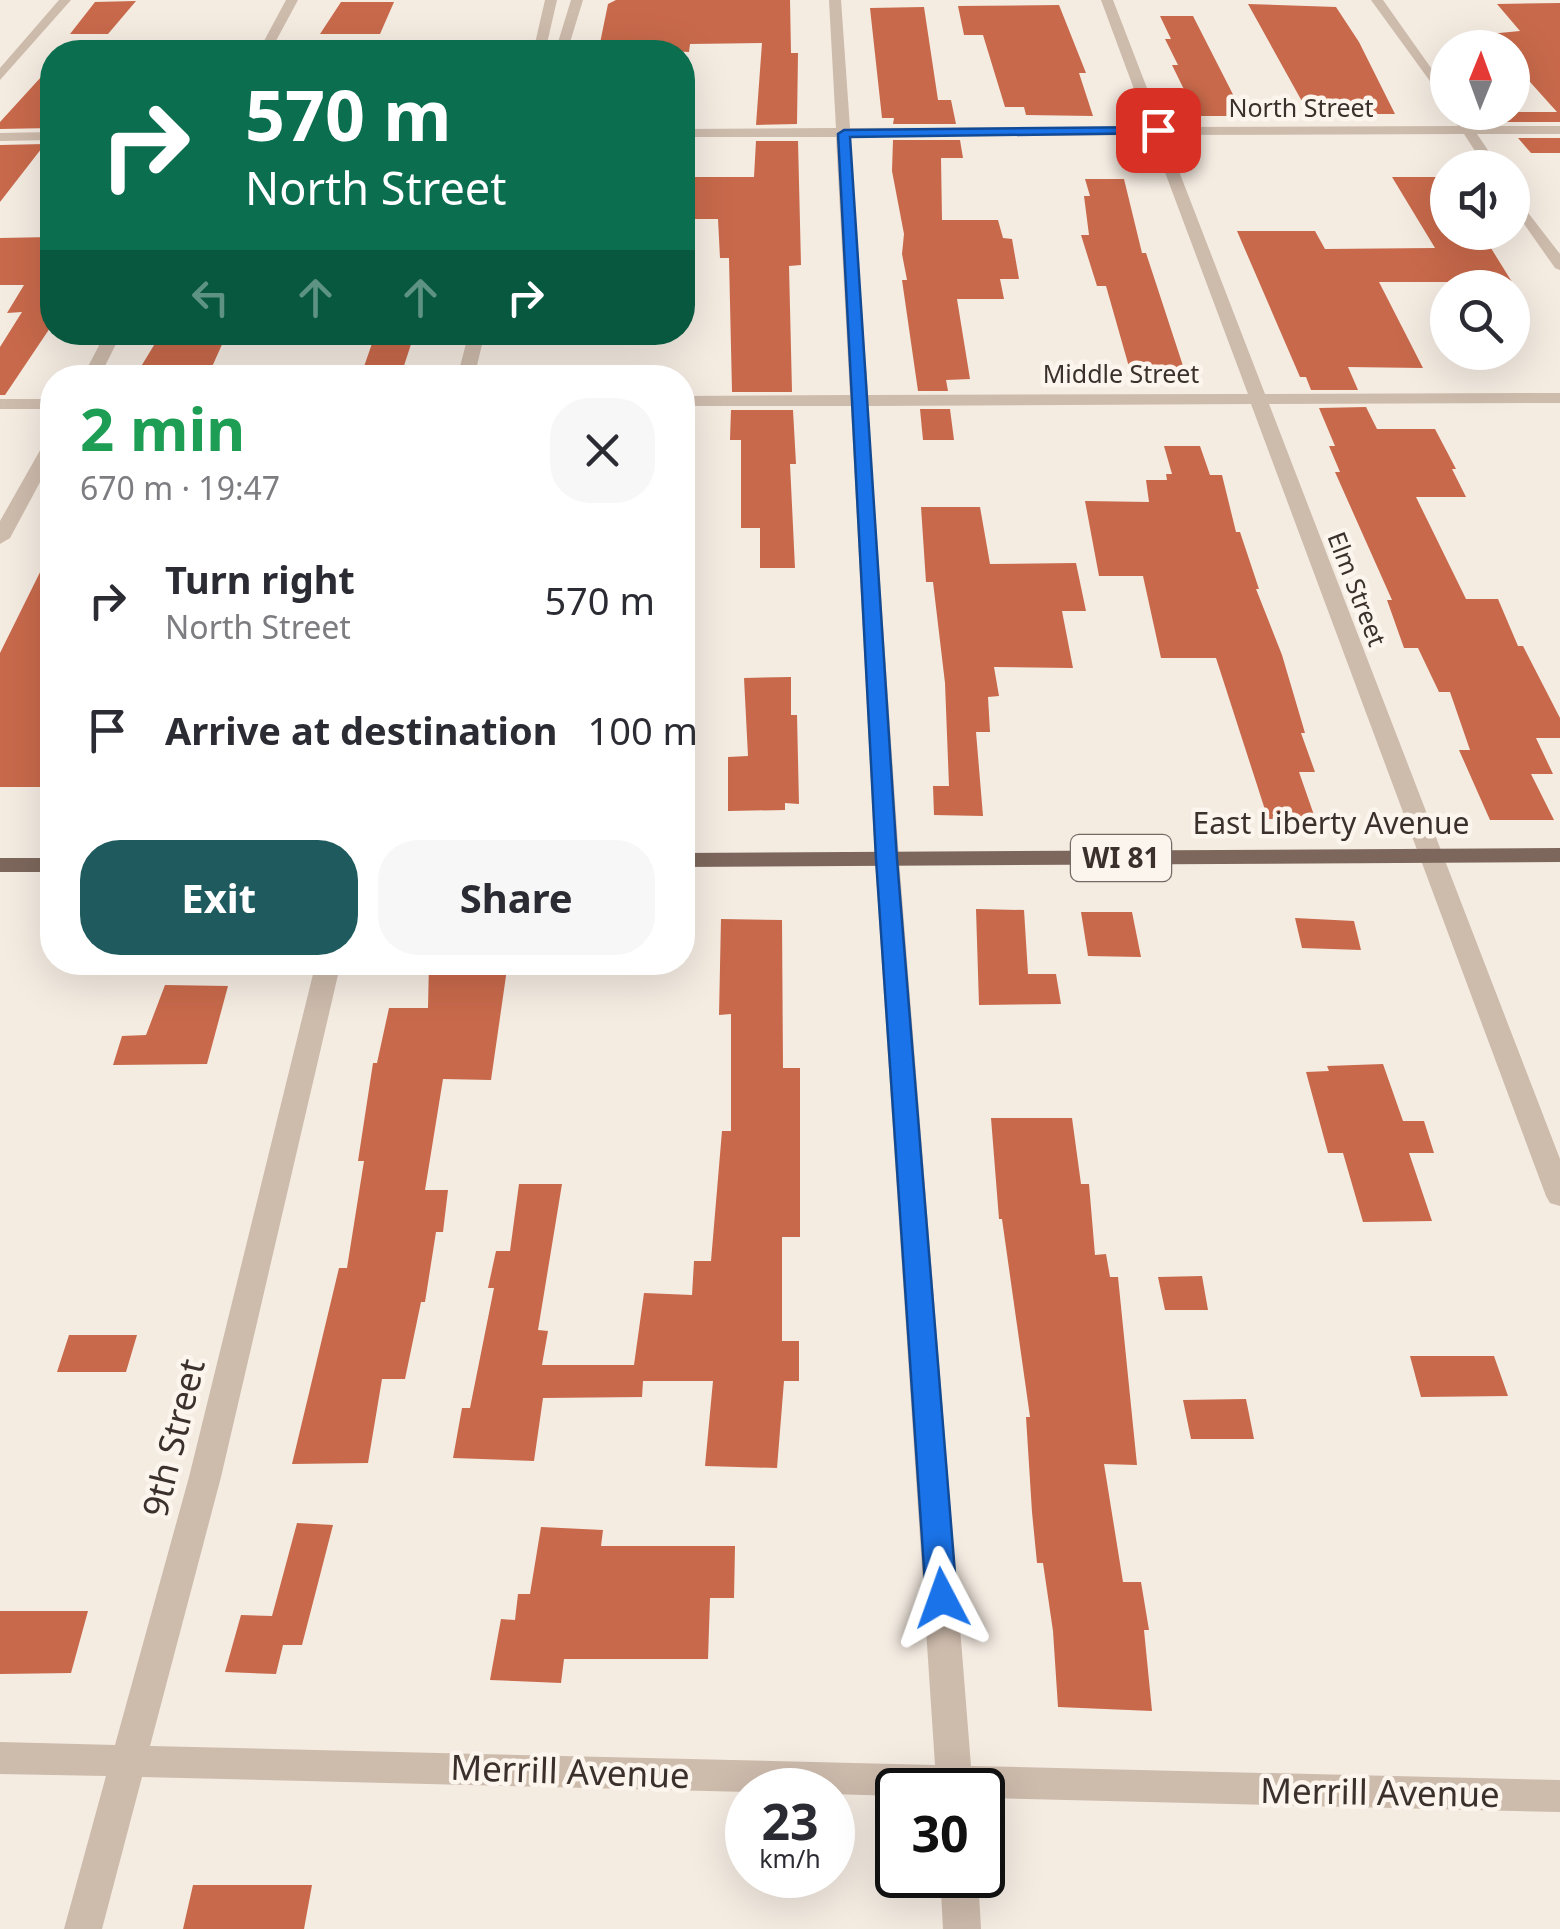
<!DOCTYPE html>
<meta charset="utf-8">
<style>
body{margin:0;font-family:"Noto Sans",sans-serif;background:#f7f7f7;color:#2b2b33;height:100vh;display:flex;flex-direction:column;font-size:38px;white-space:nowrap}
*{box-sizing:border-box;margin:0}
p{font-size:32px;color:#7c7c81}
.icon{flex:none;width:55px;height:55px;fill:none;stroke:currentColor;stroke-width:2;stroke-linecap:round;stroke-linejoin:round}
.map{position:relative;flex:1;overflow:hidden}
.details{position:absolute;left:40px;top:365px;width:655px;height:610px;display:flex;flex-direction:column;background:#fff;border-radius:40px;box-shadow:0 10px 40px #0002}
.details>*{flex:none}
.banner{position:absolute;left:40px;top:40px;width:655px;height:305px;border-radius:40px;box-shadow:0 10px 40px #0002;background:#0b6e4f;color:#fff;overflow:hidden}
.needle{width:65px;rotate:1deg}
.fabs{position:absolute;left:1430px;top:30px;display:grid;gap:20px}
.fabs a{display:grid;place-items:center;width:100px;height:100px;border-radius:50%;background:#fff;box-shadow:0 10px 40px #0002;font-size:50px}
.speed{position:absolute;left:725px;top:1768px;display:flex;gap:20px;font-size:50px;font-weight:700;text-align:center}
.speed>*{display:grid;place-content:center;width:130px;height:130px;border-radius:50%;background:#fff;box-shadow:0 10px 40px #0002;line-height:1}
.speed small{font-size:25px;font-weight:400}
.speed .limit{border:5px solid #111;border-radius:15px;background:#fff;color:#111}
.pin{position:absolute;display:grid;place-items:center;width:85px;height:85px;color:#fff;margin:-42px;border-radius:20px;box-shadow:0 5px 15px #0006}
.me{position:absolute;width:110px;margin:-55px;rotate:356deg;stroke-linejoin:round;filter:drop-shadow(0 0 8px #0008)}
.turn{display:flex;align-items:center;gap:35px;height:210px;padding:0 40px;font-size:45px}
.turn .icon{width:130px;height:130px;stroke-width:2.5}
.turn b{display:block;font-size:70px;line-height:85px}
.lanes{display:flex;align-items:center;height:95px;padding:0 40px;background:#0003;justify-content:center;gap:50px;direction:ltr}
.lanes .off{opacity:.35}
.round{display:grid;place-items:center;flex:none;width:105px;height:105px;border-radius:40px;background:#f7f7f7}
.head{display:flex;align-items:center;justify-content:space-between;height:170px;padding:0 40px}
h1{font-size:60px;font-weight:700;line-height:75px;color:#1e9e55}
.primary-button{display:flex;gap:20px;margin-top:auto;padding:20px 40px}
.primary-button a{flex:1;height:115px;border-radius:40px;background:#1f5a5e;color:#fff;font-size:40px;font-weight:700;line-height:115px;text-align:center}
.primary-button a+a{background:#f7f7f7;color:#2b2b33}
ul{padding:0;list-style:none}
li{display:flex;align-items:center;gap:30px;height:130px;padding:0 40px}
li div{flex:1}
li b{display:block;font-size:38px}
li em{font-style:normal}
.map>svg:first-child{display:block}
.building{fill:#c8694b}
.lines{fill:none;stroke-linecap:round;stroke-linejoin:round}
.minor{fill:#cdbbac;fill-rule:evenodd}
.major{fill:#7d675c;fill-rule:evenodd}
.route{fill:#1a73e8;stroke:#114b97;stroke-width:2.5}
.labels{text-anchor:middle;stroke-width:9;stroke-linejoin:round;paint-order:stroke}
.far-street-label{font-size:25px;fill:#3b302b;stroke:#fbf5ee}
.shield{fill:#fbf5ee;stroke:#756b66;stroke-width:2.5}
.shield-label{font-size:28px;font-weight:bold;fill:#3b302b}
.street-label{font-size:30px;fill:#3b302b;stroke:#fbf5ee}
.near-street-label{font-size:35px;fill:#3b302b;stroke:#fbf5ee}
</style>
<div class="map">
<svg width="1560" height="1929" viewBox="0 0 1560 1929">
<rect width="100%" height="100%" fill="#f4ebe1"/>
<path class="building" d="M 616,0 L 790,0 L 791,53 L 798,53 L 797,124 L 756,125 L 762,43 L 690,44 L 689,52 L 599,48 L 608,4 Z
M 136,1 L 108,34 L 70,34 L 95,2 Z
M 341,2 L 394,2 L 380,34 L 320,34 Z
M 1560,3 L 1560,122 L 1506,122 L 1498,112 L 1557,112 L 1512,62 L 1512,48 L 1500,48 L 1489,34 L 1520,31 L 1497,4 Z
M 1248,4 L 1336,7 L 1359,42 L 1395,114 L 1309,114 Z
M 1059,5 L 1086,73 L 1079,73 L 1093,116 L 1026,115 L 1024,107 L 1005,107 L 983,35 L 964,35 L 958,6 Z
M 924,7 L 938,100 L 951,100 L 956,124 L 893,124 L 894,118 L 882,118 L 870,8 Z
M 1160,16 L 1193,16 L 1244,116 L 1197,116 L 1172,65 L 1178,65 L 1165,39 L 1171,39 Z
M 52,65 L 52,128 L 0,129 L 0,122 Z
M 1518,138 L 1560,138 L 1560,153 L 1531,153 Z
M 893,140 L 960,140 L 963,158 L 941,158 L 942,220 L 998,220 L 1003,238 L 1012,239 L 1019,279 L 1000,279 L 1004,299 L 957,299 L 970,379 L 946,380 L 948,391 L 918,391 L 902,280 L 907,280 L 902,254 L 904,234 L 892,171 Z
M 756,141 L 798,141 L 801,265 L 789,266 L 792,392 L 732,392 L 729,258 L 720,258 L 718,219 L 687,219 L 689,177 L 754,177 Z
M 45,144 L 0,202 L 0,145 Z
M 1392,177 L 1448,177 L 1448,232 L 1481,232 L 1512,282 L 1379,282 L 1423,368 L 1348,367 L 1358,390 L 1311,390 L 1306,377 L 1300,377 L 1237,231 L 1315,231 L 1325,249 L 1435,248 Z
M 1085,179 L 1124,179 L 1142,253 L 1146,253 L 1186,375 L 1131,374 L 1106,286 L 1097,286 L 1081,235 L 1089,235 L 1084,196 L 1090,196 Z
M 52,237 L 52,325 L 5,395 L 0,395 L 0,347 L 22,312 L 7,313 L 24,285 L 0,285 L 0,238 Z
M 162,332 L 197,332 L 194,340 L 224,340 L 207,378 L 134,378 Z
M 376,332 L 415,332 L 400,378 L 360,378 Z
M 1366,407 L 1377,429 L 1435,429 L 1456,469 L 1452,469 L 1466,497 L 1416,497 L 1466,599 L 1498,599 L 1518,646 L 1523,646 L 1560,718 L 1560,738 L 1536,738 L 1553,774 L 1531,774 L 1554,820 L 1490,820 L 1459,750 L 1470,750 L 1450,692 L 1439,692 L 1418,648 L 1404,648 L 1387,600 L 1392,600 L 1335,472 L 1340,472 L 1329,446 L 1335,446 L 1319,408 Z
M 920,409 L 950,409 L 954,440 L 923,440 Z
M 731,410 L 793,410 L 796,464 L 790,464 L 795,568 L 760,568 L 760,528 L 741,528 L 741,440 L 730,440 Z
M 1164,446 L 1200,446 L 1210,475 L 1222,475 L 1236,532 L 1240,532 L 1259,589 L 1256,589 L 1282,655 L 1305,733 L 1301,733 L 1315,772 L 1299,772 L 1315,818 L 1268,819 L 1216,658 L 1161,658 L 1143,576 L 1099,576 L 1085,501 L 1149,502 L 1146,480 L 1167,480 L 1166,474 L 1172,474 Z
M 921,507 L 980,507 L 990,564 L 1076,563 L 1086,611 L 1062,611 L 1073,668 L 994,667 L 999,696 L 988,697 L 990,732 L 976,732 L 983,816 L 934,815 L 933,786 L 949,786 L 945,683 L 933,582 L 926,582 Z
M 52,548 L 52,787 L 0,787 L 0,653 Z
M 791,677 L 791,715 L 797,715 L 799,804 L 785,803 L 785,810 L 728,811 L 728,757 L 748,756 L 744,678 Z
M 976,909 L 1024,910 L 1028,974 L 1056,974 L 1061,1004 L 979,1005 Z
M 1081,912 L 1132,912 L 1141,957 L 1088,956 Z
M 1295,918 L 1354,921 L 1361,950 L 1302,948 Z
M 721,919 L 782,920 L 783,1068 L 800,1068 L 800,1237 L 782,1237 L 782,1341 L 799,1341 L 799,1381 L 784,1381 L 777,1468 L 705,1466 L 713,1381 L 643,1381 L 642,1397 L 543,1398 L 534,1461 L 453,1458 L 462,1408 L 470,1408 L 494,1288 L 488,1288 L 496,1251 L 510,1251 L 519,1184 L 562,1184 L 538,1330 L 548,1331 L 542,1365 L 634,1365 L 644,1293 L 692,1295 L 694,1261 L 711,1261 L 722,1131 L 731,1131 L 731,1014 L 719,1015 Z
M 429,962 L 508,962 L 491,1080 L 443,1079 L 425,1190 L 448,1190 L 443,1232 L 436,1232 L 425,1302 L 421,1302 L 405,1379 L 382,1379 L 368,1463 L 292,1464 L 339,1268 L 347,1268 L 364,1161 L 358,1161 L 373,1063 L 377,1063 L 389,1008 L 428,1008 Z
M 165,985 L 228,986 L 207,1064 L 113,1065 L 122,1036 L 146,1035 Z
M 1383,1064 L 1403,1121 L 1424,1121 L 1434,1153 L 1409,1153 L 1432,1221 L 1363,1222 L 1343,1153 L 1328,1153 L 1306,1072 L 1329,1071 L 1327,1066 Z
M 991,1118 L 1072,1118 L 1081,1184 L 1089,1184 L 1095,1255 L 1106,1254 L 1110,1277 L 1118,1277 L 1137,1465 L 1104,1464 L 1123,1582 L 1141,1582 L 1149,1630 L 1144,1630 L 1152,1711 L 1058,1707 L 1053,1631 L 1043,1563 L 1037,1563 L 1032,1512 L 1026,1417 L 1030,1417 L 1002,1219 L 999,1219 Z
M 1202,1276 L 1208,1310 L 1165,1310 L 1158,1277 Z
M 69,1335 L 137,1335 L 126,1372 L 57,1372 Z
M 1410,1356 L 1494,1356 L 1508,1396 L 1421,1397 Z
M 1246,1399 L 1254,1439 L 1191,1439 L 1183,1400 Z
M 297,1523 L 333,1525 L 302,1645 L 283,1645 L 276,1674 L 225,1672 L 241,1615 L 272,1616 Z
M 541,1527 L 603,1530 L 601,1546 L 735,1546 L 734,1598 L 710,1598 L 708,1659 L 564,1659 L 561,1683 L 490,1680 L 501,1619 L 515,1620 L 518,1594 L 530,1594 Z
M 0,1611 L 88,1611 L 71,1673 L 0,1674 Z
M 193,1885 L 312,1885 L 304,1929 L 183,1929 Z"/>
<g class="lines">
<path class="minor" d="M 59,0 L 71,0 L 0,80 L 0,68 Z
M 286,0 L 298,0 L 270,52 L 258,52 Z
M 545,0 L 557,0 L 545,52 L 533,52 Z
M 571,0 L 583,0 L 567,52 L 555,52 Z
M 829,0 L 841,0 L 850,128 L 1148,127 L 1101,0 L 1113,0 L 1162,127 L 1458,126 L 1455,122 L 1462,118 L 1472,126 L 1560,126 L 1560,134 L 1477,134 L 1500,168 L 1486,168 L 1464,134 L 1165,135 L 1265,394 L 1560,393 L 1560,403 L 1269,404 L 1560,1159 L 1560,1206 L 1550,1203 L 1546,1196 L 1251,404 L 868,406 L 899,859 L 971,1766 L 1560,1780 L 1560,1812 L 982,1798 L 982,1790 L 898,1790 L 898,1796 L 832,1794 L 832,1790 L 748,1792 L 142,1777 L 102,1929 L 64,1929 L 106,1776 L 0,1774 L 0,1742 L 115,1745 L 189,1477 L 316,962 L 341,962 L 221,1477 L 150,1746 L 935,1765 L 875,859 L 851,406 L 682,406 L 682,396 L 850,395 L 836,137 L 682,137 L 682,129 L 836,128 ZM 1151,135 L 1248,394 L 868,395 L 850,137 Z
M 1371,0 L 1383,0 L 1448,92 L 1448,106 Z
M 52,132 L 52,140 L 0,141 L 0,133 Z
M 1512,192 L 1560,254 L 1560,270 L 1555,268 L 1512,207 Z
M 106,332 L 122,332 L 99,378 L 82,378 Z
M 469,332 L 485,332 L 474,378 L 457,378 Z
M 0,399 L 52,399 L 52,409 L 0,409 Z
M 52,440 L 52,460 L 10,538 L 0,544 L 0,521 L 43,445 Z
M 940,1875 L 978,1875 L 981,1929 L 943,1929 Z"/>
<path class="major" d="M 1560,848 L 1560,862 L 682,867 L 682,853 Z
M 0,858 L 52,858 L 52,872 L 0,872 Z"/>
</g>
<path class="route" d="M 1158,127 L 1163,133 L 850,137 L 897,859 L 957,1598 L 953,1607 L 942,1611 L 931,1607 L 926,1598 L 876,859 L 838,134 L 844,130 Z"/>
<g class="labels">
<g class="far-street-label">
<text x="1301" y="117">North Street</text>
<text x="1121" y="383">Middle Street</text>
<text transform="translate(1357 589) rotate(69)" y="9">Elm Street</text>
</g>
<rect class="shield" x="1071" y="835" width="100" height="46" rx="8"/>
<g class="shield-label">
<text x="1121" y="868">WI 81</text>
</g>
<g class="street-label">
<text x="1331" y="834">East Liberty Avenue</text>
</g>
<g class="near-street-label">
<text transform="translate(174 1438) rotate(-76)" y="12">9th Street</text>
<text transform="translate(570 1772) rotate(2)" y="12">Merrill Avenue</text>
<text transform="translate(1380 1793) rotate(1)" y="12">Merrill Avenue</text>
</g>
</g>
</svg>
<div class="fabs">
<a><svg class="needle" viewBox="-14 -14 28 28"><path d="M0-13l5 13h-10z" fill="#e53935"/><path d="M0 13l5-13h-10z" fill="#7c7c81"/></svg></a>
<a><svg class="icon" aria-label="sound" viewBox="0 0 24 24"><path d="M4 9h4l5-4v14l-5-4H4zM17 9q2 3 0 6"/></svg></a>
<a><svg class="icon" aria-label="search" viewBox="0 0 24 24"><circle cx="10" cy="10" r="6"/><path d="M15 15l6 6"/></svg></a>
</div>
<div class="speed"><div>23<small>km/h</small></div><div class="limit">30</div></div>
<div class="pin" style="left:1158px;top:130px;background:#d93025"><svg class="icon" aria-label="arrive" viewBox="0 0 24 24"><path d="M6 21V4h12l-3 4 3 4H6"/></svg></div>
<svg class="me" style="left:942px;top:1598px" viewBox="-20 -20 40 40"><path d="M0-17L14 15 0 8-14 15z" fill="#1a73e8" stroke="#fff" stroke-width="4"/></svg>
<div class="banner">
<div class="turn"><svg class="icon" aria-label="right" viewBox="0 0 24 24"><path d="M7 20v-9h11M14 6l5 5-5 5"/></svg><div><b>570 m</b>North Street</div></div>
<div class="lanes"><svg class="icon off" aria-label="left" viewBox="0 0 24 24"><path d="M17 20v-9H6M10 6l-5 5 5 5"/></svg><svg class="icon off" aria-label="ahead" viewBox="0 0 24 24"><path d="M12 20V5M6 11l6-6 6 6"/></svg><svg class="icon off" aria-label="ahead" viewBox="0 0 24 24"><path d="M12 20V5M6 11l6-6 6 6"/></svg><svg class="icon" aria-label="right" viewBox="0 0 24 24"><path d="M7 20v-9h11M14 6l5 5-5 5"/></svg></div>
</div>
<section class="details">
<div class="head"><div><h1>2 min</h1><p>670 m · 19:47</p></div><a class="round"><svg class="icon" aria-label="close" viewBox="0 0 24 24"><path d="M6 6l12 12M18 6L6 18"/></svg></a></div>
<ul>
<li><svg class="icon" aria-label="right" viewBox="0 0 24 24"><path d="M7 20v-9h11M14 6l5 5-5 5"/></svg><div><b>Turn right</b><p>North Street</p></div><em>570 m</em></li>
<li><svg class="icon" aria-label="arrive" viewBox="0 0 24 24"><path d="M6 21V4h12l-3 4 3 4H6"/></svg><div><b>Arrive at destination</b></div><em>100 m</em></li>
</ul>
<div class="primary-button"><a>Exit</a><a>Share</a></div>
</section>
</div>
